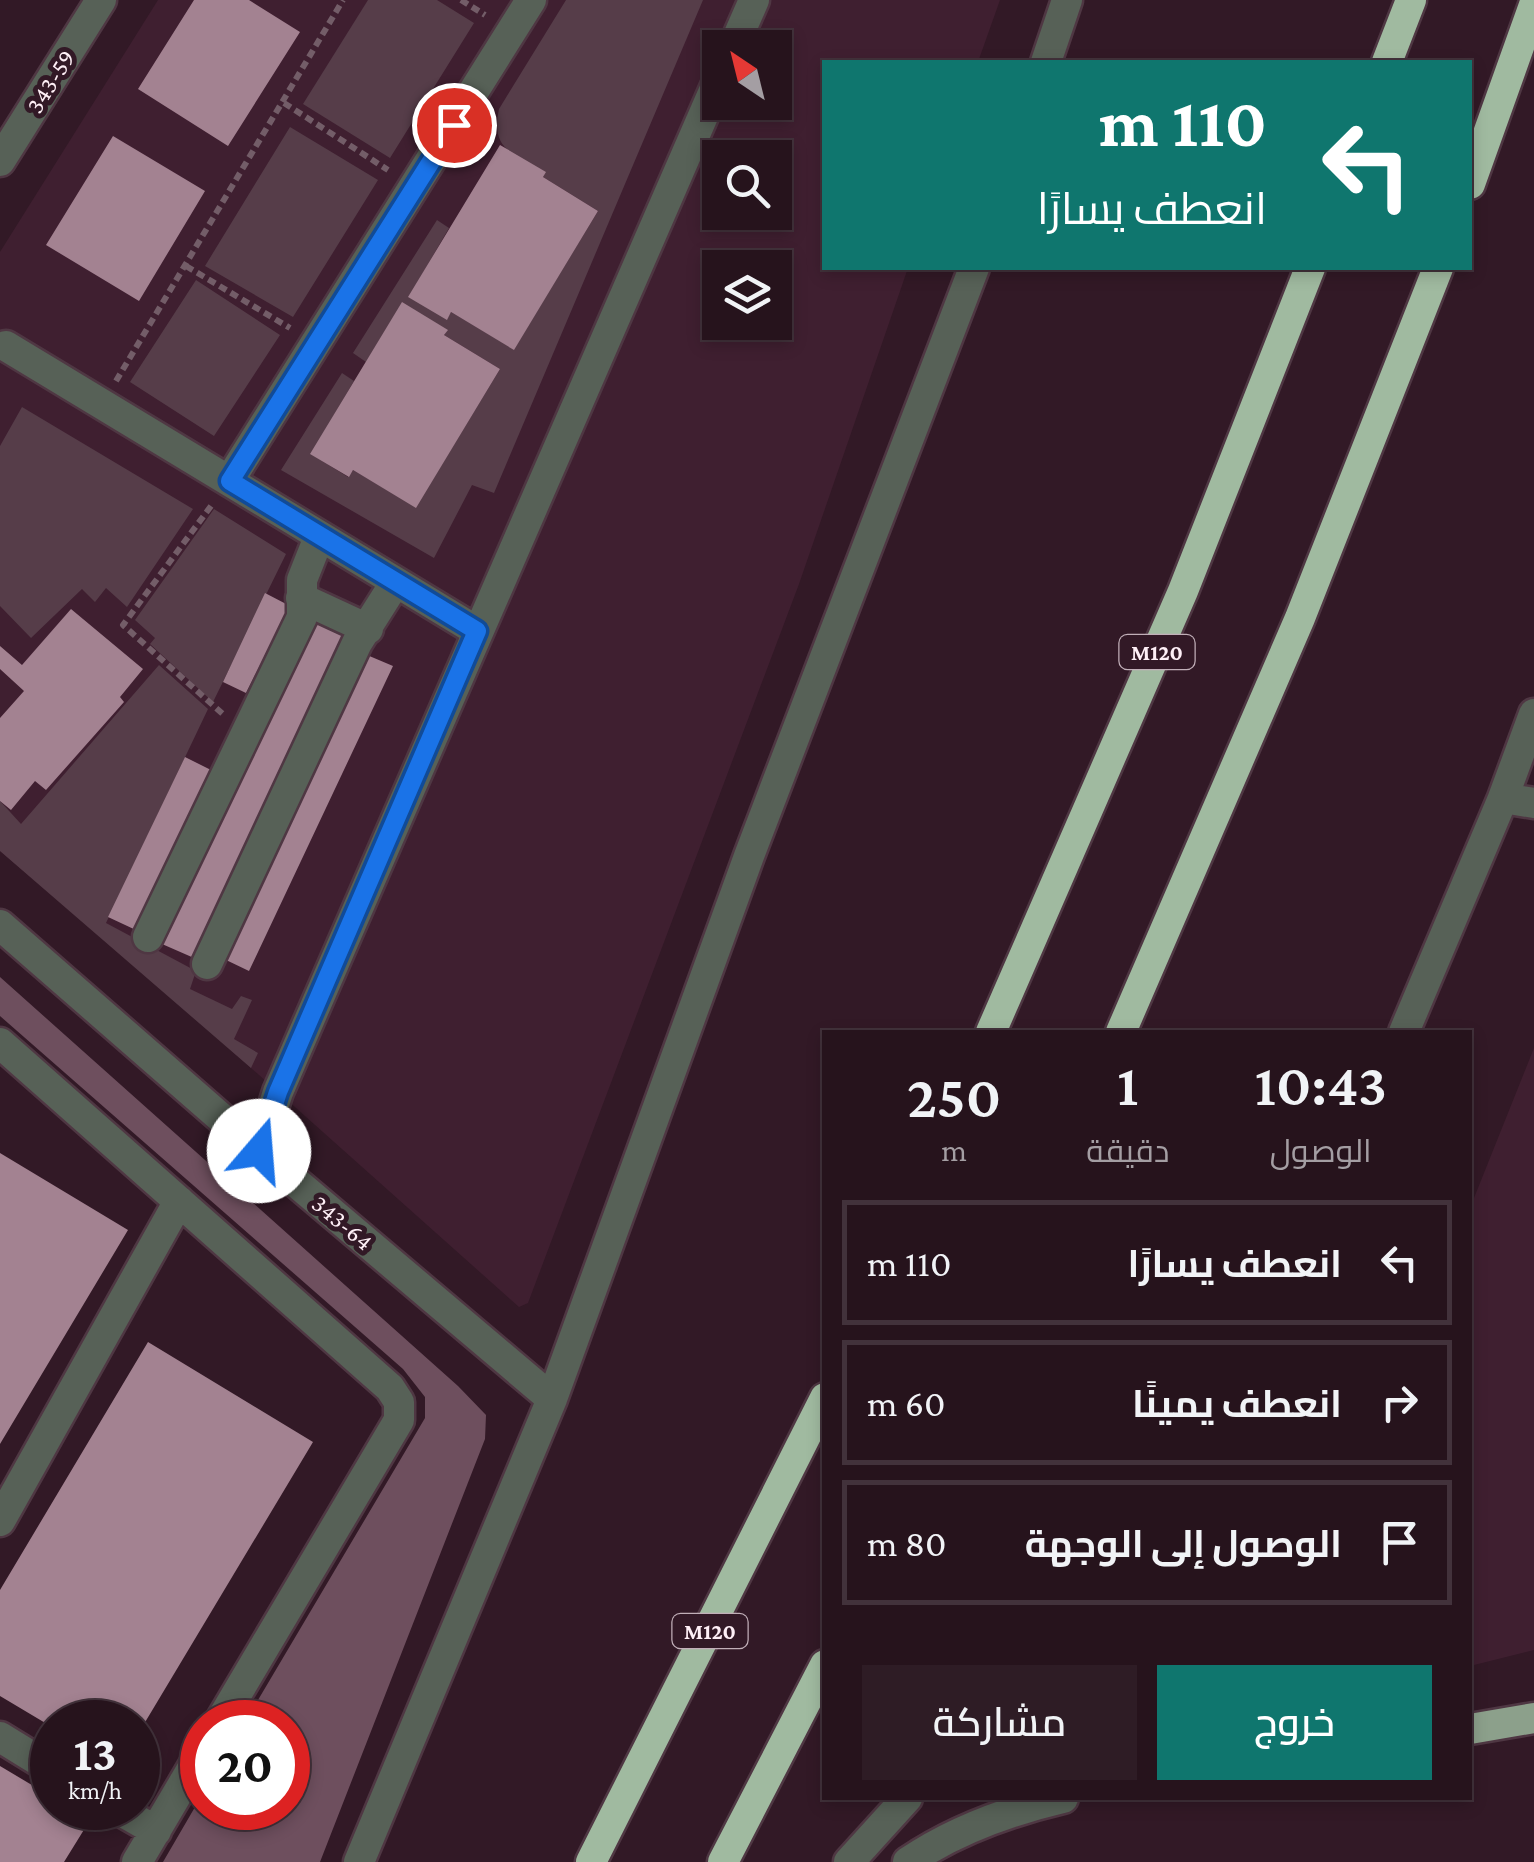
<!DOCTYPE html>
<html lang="ar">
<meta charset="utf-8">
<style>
body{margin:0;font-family:"Crimson Pro",Cairo,serif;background:#2e1c25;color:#f1f3f6;direction:rtl;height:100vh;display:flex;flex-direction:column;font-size:38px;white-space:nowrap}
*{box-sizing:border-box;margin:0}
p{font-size:32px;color:#a49ea3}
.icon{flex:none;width:55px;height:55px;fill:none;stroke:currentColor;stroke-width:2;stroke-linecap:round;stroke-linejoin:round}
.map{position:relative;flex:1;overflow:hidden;direction:ltr}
.side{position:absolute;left:822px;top:1030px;width:650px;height:770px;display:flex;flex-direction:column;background:#26131c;border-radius:0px;box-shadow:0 5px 15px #0003,0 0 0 2px #42323b;direction:rtl}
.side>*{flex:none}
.top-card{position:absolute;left:822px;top:60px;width:650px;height:210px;border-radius:0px;box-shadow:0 5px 15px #0003,0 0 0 2px #42323b;direction:rtl;background:#0f766e;color:#fff;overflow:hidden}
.needle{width:65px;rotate:325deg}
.tools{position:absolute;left:702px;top:30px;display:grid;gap:20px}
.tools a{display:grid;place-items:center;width:90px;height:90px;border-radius:0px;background:#26131c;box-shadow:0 5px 15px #0003,0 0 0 2px #42323b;font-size:50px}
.speed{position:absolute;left:30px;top:1700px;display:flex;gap:20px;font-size:50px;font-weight:700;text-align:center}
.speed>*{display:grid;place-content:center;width:130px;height:130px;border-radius:50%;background:#26131c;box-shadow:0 5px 15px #0003,0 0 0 2px #42323b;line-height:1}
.speed small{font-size:25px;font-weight:400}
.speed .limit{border:15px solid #d22;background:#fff;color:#111}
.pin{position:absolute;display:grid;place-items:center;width:85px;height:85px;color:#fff;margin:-42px;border:5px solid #fff;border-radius:50%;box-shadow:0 2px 10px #0007}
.me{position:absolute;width:110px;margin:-55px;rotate:18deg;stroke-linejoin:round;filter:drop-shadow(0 0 8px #0008)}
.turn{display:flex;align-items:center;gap:35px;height:210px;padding:0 40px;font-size:45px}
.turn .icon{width:130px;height:130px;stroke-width:2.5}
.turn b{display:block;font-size:70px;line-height:85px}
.eta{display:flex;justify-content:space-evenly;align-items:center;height:170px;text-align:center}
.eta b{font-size:60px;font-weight:600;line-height:70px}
.action{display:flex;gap:20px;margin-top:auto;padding:20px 40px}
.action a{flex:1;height:115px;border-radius:0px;background:#0f766e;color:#fff;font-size:40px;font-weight:600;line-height:115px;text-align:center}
.action a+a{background:#2e1c25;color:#f1f3f6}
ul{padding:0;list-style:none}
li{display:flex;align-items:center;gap:30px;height:125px;margin:0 20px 15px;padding:0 20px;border:5px solid #42323b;border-radius:0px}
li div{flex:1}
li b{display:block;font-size:38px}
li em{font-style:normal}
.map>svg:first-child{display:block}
.built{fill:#3f1f30;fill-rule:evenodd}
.green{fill:#563d49}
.forest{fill:#6e4f5e}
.building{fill:#a38291}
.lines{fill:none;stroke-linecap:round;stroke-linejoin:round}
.minor-casing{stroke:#4f3743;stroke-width:35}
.major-casing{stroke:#4f3743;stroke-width:35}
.highway-casing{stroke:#4f3743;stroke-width:35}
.path{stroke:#735d68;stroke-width:6;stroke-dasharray:8 5;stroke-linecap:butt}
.minor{stroke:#576157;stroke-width:30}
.major{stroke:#8ca08b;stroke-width:30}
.highway{stroke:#a0baa0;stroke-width:30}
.route-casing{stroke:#114b97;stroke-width:25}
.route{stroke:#1a73e8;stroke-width:18}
.labels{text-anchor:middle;stroke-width:10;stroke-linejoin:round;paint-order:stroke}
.shield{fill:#321926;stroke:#c1afb8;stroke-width:2.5}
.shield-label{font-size:22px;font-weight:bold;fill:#feeff6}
.street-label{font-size:25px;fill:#feeff6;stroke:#321926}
</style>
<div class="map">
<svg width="1534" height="1862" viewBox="0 0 1534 1862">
<rect width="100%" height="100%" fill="#321926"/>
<path class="built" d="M 158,0 L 1000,0 L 978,62 L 825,62 L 825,268 L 908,268 L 799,584 L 531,1295 L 528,1303 L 519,1307 L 167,993 L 0,851 L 0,252 ZM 720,48 L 775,48 L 775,102 L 720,102 ZM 720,158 L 775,158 L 775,212 L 720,212 ZM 720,268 L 775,268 L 775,322 L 720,322 Z
M 1534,1048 L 1534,1650 L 1470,1666 L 1470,1208 Z"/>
<path class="green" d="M 368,0 L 437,0 L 474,23 L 390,158 L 303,104 Z
M 566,0 L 703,0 L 494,493 L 472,485 L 434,558 L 281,470 L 342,373 L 354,381 L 311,454 L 348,477 L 353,470 L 416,507 L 500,369 L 444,335 L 447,330 L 402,303 L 366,362 L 353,353 L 437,220 L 449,228 L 409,297 L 447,319 L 451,312 L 514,349 L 598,211 L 543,177 L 545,172 C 514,153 490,151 499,109 Z
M 290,127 L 378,180 L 293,317 L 205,266 Z
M 196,280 L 280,335 L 214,436 L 130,382 Z
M 22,407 L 193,509 L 127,607 L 106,588 L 95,602 L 82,589 L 31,638 L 0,606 L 0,446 Z
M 214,509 L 286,554 L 213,702 L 150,644 L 155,638 L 135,620 Z
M 159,665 L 208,709 L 106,923 L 196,971 L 190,989 L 232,1009 L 241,996 L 252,1000 L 234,1039 L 258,1053 L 251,1068 L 0,851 L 0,801 L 21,824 Z"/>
<path class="forest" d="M 0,977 L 458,1386 L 486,1415 L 485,1439 L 320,1862 L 163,1862 L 202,1795 L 202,1808 L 288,1808 L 288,1722 L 245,1722 L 425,1418 L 425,1397 L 403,1369 L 0,1016 Z"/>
<path class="building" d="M 194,0 L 249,0 L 300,32 L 228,146 L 138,89 Z
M 113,136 L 205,191 L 139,301 L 46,245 Z
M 500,145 L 546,172 L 543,177 L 598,211 L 514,350 L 451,312 L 447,320 L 408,297 Z
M 402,302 L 448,330 L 444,335 L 500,369 L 416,508 L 353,470 L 349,477 L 310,454 Z
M 265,593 L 290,606 L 246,693 L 223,682 Z
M 71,609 L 143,669 L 120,697 L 124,702 L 46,790 L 35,781 L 11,810 L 0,801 L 0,718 L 24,691 L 0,669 L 0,646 L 22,665 Z
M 313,618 L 345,633 L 194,958 L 162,944 Z
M 367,655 L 393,666 L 249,971 L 224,959 Z
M 185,757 L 215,772 L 138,931 L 108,917 Z
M 0,1153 L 128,1230 L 0,1444 Z
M 148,1342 L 313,1442 L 138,1734 L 138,1722 L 52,1722 L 52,1727 L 0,1696 L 0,1590 Z
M 0,1766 L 52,1797 L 52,1808 L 70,1808 L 90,1820 L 64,1862 L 0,1862 Z"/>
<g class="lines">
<defs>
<path id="minor" d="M 733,48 L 754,0
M 1046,62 L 1067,0
M 0,161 L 101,0
M 6,346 L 477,631
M 229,481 L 531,0
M 301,598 L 368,629
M 1503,798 L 1534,803
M 0,925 L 259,1151 L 552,1399
M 148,937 L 302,617 L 302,580 L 319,537
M 207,964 L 357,643 L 395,583
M 1404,1032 L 1503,798 L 1534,714
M 0,1043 L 390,1388 L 399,1402 L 399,1420 L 220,1722
M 259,1151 L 278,1092 L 720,77
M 0,1521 L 179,1201
M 0,1737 L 52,1769
M 116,1808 L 156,1831
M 137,1862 L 202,1752
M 359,1862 L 552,1399 L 749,856 L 974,268
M 849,1862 L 907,1798
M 908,1862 C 955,1830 1008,1811 1063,1798"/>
<path id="major" d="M 1470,1729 L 1534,1718"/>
<path id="highway" d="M 1387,62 L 1411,0
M 1470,184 L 1534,5
M 991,1032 L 1183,591 L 1310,268
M 1121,1032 L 1300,618 L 1438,268
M 591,1862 L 825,1398
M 723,1862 L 825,1665"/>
</defs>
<use href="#minor" class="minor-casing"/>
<use href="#major" class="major-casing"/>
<use href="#highway" class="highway-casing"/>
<path class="path" d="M 461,0 L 485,15
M 284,103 L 388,170
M 186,266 L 290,328
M 116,381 L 343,0
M 211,506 L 123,625 L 224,715"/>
<use href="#minor" class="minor"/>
<use href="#major" class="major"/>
<use href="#highway" class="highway"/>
</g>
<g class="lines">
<defs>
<path id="route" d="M 259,1151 L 278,1092 L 477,631 L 230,481 L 454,125"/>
</defs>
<use href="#route" class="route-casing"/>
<use href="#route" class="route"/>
</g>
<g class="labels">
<g class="shield">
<rect x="1119.5" y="635" width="75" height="34" rx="8"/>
<rect x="672.5" y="1614" width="75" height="34" rx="8"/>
</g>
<g class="shield-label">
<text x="1157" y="660">M120</text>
<text x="710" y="1639">M120</text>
</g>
<g class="street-label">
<text transform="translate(50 81) rotate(-58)" y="9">343-59</text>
<text transform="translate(343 1222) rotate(40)" y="9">343-64</text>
</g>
</g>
</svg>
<div class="tools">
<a><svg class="needle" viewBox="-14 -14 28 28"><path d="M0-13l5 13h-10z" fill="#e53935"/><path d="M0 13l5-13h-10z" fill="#a49ea3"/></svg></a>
<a><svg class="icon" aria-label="search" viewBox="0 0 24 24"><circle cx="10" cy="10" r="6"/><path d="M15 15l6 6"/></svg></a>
<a><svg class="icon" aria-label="layers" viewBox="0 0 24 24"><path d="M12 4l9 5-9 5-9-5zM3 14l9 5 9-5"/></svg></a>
</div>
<div class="speed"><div>13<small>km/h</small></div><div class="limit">20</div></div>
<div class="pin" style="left:454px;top:125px;background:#d93025"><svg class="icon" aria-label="arrive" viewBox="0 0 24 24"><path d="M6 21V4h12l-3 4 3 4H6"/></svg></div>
<svg class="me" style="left:259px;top:1151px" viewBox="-20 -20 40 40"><circle r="19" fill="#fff"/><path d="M0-13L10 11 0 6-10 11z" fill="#1a73e8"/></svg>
<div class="top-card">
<div class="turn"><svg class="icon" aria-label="left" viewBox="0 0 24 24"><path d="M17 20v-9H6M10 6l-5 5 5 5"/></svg><div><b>110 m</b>انعطف يسارًا</div></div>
</div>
<section class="side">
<div class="eta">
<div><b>10:43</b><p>الوصول</p></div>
<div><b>1</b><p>دقيقة</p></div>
<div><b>250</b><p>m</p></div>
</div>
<ul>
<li><svg class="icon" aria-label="left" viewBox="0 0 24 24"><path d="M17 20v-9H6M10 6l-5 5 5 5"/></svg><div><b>انعطف يسارًا</b></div><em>110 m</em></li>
<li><svg class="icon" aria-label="right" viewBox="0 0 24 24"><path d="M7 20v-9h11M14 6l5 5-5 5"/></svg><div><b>انعطف يمينًا</b></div><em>60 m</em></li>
<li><svg class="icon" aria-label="arrive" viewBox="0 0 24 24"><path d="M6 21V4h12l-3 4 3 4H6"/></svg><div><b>الوصول إلى الوجهة</b></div><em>80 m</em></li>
</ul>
<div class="action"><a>خروج</a><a>مشاركة</a></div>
</section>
</div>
